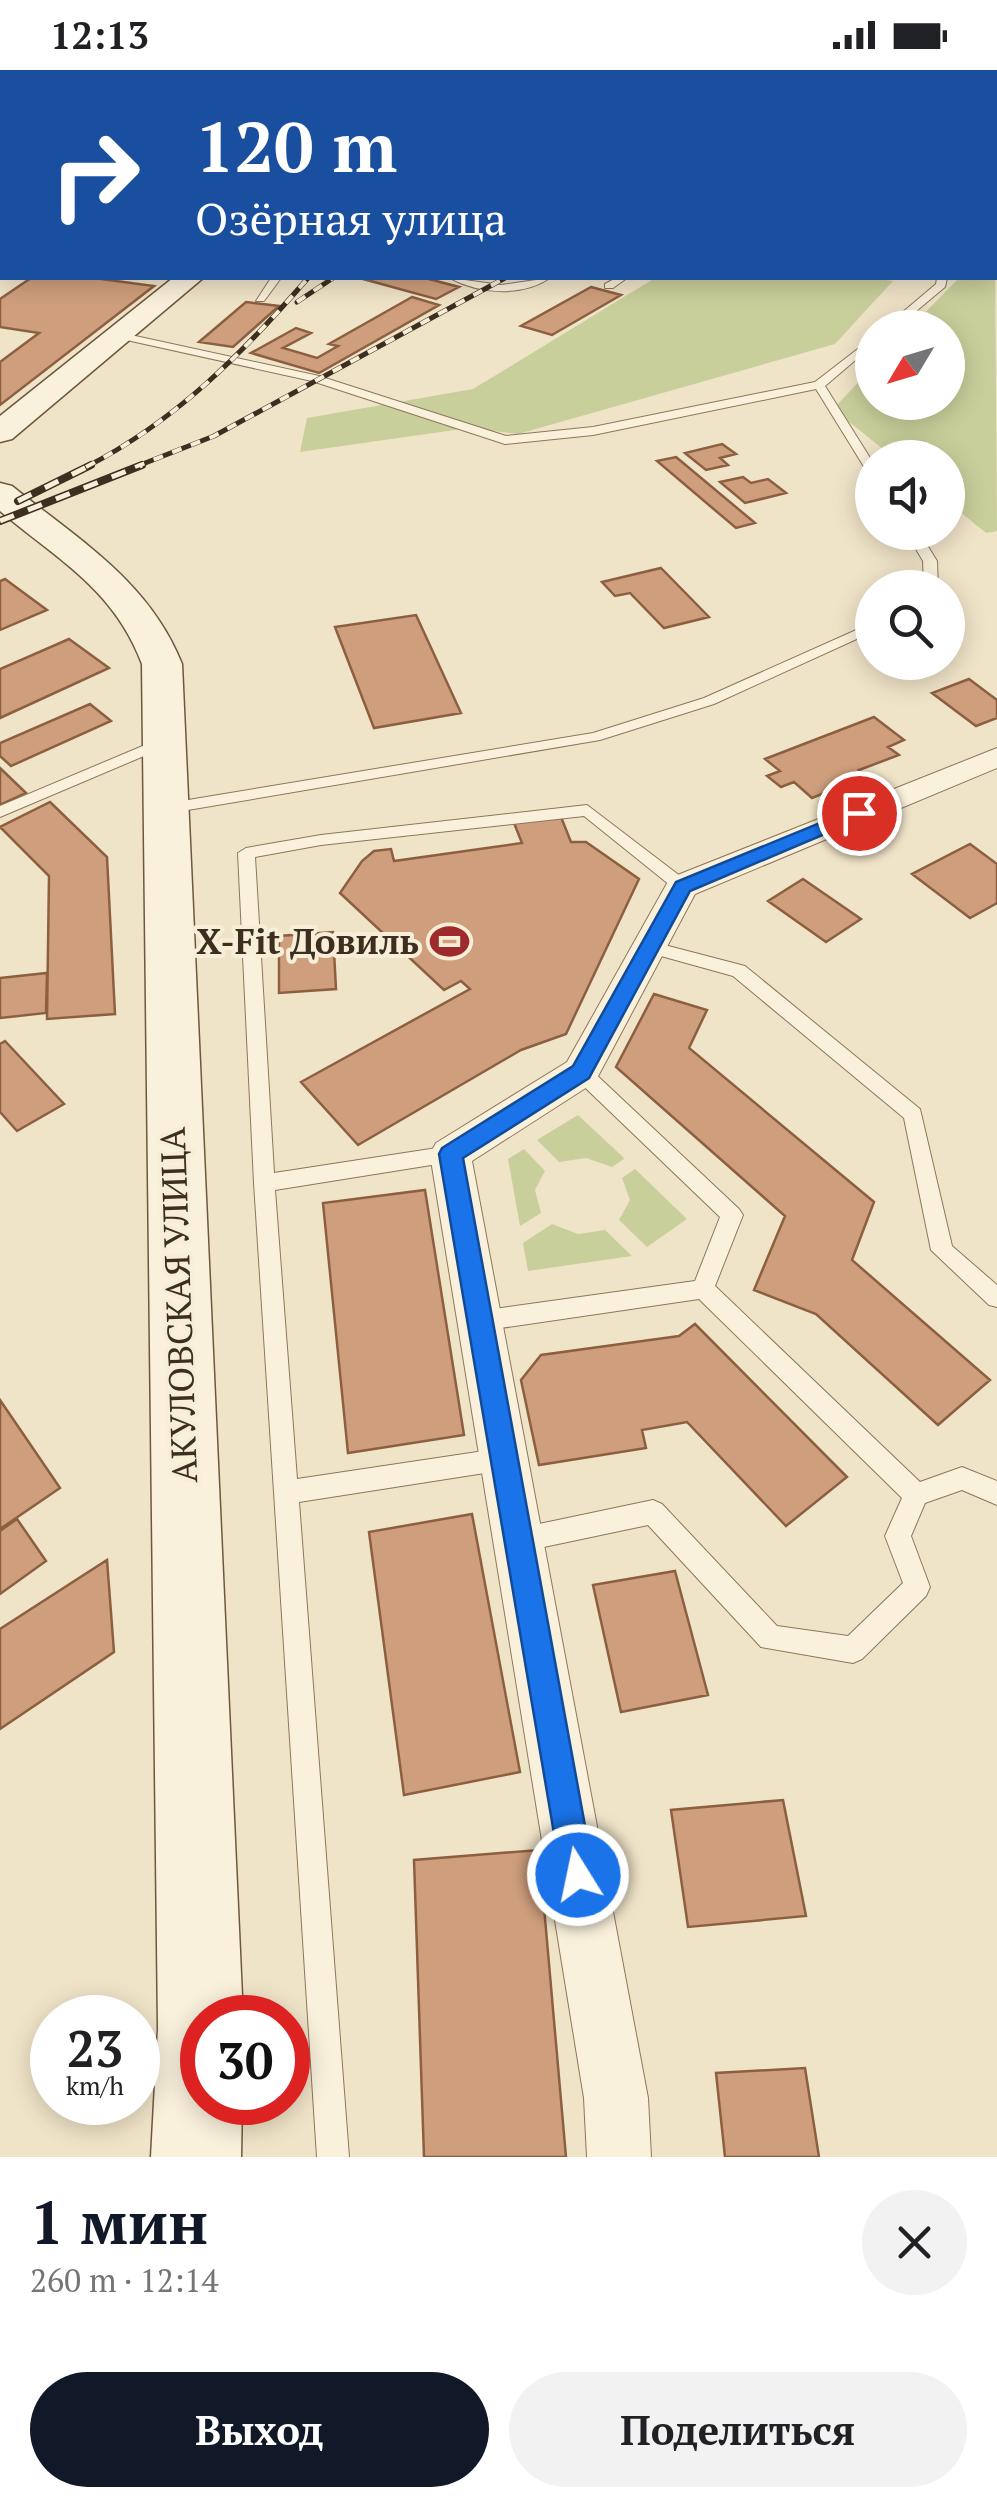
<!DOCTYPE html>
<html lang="ru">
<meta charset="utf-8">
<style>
body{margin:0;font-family:"PT Serif",serif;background:#f2f2f2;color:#202124;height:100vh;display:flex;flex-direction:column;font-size:38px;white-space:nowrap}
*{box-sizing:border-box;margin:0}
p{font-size:32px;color:#757577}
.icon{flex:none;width:55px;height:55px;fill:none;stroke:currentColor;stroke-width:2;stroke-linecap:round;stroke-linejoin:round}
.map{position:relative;height:2087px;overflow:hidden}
.panel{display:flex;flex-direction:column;background:#fff;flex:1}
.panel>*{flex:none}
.top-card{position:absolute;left:0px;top:0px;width:998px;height:210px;box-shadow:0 5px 25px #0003;background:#1a4fa0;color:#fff;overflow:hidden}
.needle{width:65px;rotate:232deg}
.tools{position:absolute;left:855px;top:240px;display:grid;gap:20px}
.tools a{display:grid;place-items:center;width:110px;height:110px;border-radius:50%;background:#fff;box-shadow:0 5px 25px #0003;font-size:50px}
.speed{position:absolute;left:30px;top:1925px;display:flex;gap:20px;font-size:50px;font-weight:700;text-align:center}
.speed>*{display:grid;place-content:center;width:130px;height:130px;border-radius:50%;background:#fff;box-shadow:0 5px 25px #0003;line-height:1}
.speed small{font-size:25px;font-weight:400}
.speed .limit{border:15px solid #d22;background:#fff;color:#111}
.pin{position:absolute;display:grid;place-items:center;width:85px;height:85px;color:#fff;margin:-42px;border:5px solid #fff;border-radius:50%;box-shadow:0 2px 10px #0007}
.me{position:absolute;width:110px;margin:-55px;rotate:350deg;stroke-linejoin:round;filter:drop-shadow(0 0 8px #0008)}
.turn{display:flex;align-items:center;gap:35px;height:210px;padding:0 30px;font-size:45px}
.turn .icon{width:130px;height:130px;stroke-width:2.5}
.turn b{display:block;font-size:70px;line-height:85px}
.round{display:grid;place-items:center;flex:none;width:105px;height:105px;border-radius:52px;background:#f2f2f2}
.overview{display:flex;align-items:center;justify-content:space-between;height:170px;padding:0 30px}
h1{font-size:60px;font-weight:700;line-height:75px;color:#111827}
.button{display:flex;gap:20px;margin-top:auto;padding:20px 30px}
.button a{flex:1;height:115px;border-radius:60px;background:#111827;color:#fff;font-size:40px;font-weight:700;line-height:115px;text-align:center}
.button a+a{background:#f2f2f2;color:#202124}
.status{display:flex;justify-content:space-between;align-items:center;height:70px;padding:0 50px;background:#fff;direction:ltr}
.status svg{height:28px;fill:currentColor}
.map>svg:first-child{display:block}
.green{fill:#c9cf9b}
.building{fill:#cf9f7d;stroke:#8d5f41;stroke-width:2.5}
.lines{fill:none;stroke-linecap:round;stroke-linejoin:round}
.lane-casing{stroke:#8d765c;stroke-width:2}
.street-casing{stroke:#8d765c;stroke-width:2}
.secondary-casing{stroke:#6f573f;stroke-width:3}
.lane{fill:#faf1dc;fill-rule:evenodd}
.street{fill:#faf1dc;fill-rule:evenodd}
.secondary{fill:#faf1dc;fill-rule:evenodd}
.rail-far1-casing{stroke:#3d2e20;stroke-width:5}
.rail-casing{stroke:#3d2e20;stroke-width:8}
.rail-far1{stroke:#f7eed8;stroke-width:4;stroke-dasharray:10;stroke-linecap:butt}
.rail{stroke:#f7eed8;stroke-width:5;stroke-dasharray:15;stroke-linecap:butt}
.route{fill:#1a73e8;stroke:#114b97;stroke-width:2.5}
.labels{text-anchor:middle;stroke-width:8;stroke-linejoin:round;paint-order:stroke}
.poi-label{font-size:35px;font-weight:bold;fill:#3d2e20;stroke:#f7eed8;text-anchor:end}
.street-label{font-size:35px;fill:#3d2e20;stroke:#f7eed8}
</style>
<div class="status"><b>12:13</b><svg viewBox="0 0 49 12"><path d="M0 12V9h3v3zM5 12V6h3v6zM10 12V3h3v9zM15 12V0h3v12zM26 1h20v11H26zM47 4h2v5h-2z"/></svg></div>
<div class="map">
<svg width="997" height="2087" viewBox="0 0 997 2087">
<rect width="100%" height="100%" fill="#f0e4c8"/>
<path class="green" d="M 995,179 L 997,461 L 986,463 L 948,432 L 948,388 L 893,387 L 833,339 L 872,298 L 872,332 L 948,332 L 948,258 L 911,257 L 959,208 L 995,208 Z
M 655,208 L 871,208 L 893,211 L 835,274 L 518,364 L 469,358 L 300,382 L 307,348 L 473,319 Z
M 578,1045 L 624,1088 L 624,1089 L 612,1097 L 586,1088 L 559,1092 L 537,1070 Z
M 524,1079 L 545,1101 L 535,1120 L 541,1143 L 520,1156 L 508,1089 Z
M 635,1099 L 687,1149 L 647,1177 L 619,1150 L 630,1130 L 622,1108 Z
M 552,1154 L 578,1164 L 605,1160 L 632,1186 L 528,1201 L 523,1173 Z"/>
<path class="building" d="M 603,0 L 717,0 L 715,2 Z
M 31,208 L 94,208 L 154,216 L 0,335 L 0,292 L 39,263 L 0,257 L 0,229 Z
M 425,208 L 459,217 L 436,229 L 363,209 Z
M 591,217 L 621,225 L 552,265 L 521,256 Z
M 412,227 L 439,235 L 319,303 L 251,283 L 296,258 L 311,263 L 283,278 L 317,288 L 338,276 L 329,274 Z
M 246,232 L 279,236 L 233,277 L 199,272 Z
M 722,374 L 736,384 L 720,388 L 728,395 L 706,400 L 685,383 Z
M 676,387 L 755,453 L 736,458 L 657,391 Z
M 743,407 L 751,413 L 768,409 L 786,423 L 745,433 L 720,412 Z
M 661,498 L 709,547 L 664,558 L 630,523 L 615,526 L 602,512 Z
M 5,509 L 47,540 L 0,560 L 0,511 Z
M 416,545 L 461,643 L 374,658 L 335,557 Z
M 69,569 L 109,598 L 0,648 L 0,599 Z
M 969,609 L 997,630 L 997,648 L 976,656 L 932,623 Z
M 90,634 L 111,651 L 11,696 L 0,686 L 0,673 Z
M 874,647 L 904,670 L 888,677 L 899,685 L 859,700 L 866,706 L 812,728 L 794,712 L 781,717 L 767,706 L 780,701 L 765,689 Z
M 0,698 L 26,723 L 0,735 Z
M 50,732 L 107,787 L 115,944 L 47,949 L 49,806 L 0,757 Z
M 561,747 L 571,772 L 586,772 L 639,809 L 566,964 L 521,980 L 358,1075 L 301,1012 L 470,919 L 461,911 L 444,920 L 340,823 L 362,791 L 374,781 L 391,779 L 394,791 L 522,773 L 514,753 Z
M 970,774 L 997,794 L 997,833 L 970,848 L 912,804 Z
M 803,809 L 861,849 L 826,872 L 768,831 Z
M 333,862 L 336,919 L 279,923 L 279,866 Z
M 47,903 L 46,943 L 0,948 L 0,908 Z
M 654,924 L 707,940 L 689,978 L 874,1132 L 852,1190 L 990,1310 L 938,1355 L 816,1244 L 754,1220 L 785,1146 L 616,997 Z
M 5,971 L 64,1034 L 17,1061 L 0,1042 L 0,974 Z
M 425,1120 L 464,1365 L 348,1383 L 323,1133 Z
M 695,1254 L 847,1407 L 786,1456 L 687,1352 L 642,1360 L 646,1378 L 539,1395 L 521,1310 L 541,1285 L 679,1266 Z
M 0,1330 L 60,1418 L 0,1459 Z
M 472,1444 L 520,1702 L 404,1725 L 369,1462 Z
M 17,1449 L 46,1491 L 0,1524 L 0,1461 Z
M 107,1490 L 114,1582 L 0,1659 L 0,1559 Z
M 675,1501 L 708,1625 L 621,1642 L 593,1515 Z
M 783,1730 L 806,1846 L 688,1857 L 671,1740 Z
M 539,1780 L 566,2087 L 424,2087 L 414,1790 Z
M 805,1998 L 819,2087 L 725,2087 L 716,2003 Z"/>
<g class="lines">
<defs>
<path id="lane" d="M 358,0 L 366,0 L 366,2 L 359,2 Z
M 995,36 L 997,36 L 997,40 L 995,40 Z
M 997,92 L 997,98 L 995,99 L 995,93 Z
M 0,94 L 2,95 L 2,99 L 0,100 Z
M 995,164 L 997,164 L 997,170 L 995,170 Z
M 271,208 L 281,208 L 264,231 L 256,231 Z
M 450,208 L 501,215 L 550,208 C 522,227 479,224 450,208 Z
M 616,208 L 627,208 L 613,218 L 605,218 L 605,214 Z
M 937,208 L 947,208 L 945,217 L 896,258 L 884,258 L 936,214 Z
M 117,262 L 319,306 L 506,366 L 593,357 L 815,312 L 872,268 L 872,276 L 825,316 L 872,391 L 872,404 L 866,400 L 816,319 L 593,365 L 505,374 L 312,311 L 113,267 L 113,263 Z
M 906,462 L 919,462 L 937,491 L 938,518 L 924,518 L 923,491 Z
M 872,553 L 872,562 L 714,634 L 600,670 L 164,744 L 156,739 L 164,734 L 593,663 L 704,628 Z
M 164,667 L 172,672 L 170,675 L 0,747 L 0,736 Z
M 587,735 L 688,812 L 691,816 L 688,820 L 676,820 L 584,746 L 321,775 L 255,787 L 274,1103 L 450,1076 L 457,1078 L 460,1084 L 457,1090 L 450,1092 L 275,1120 L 297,1409 L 504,1378 L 513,1381 L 516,1389 L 513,1397 L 504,1400 L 299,1432 L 349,2087 L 317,2087 L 254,1113 L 238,783 L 246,778 L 321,765 Z
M 649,871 L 745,896 L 920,1039 L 952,1176 L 997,1215 L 997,1237 L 989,1235 L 931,1180 L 904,1048 L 733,906 L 643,881 L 640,877 L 643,873 Z
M 581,995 L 588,997 L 739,1139 L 743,1145 L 715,1216 L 920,1412 L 962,1397 L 997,1411 L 997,1435 L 962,1420 L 925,1433 L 911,1466 L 930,1517 L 926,1526 L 862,1589 L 853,1593 L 761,1577 L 648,1455 L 520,1482 L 511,1479 L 507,1470 L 511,1461 L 520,1458 L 653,1430 L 662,1434 L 777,1556 L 848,1566 L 903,1513 L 885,1466 L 902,1428 L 699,1229 L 480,1261 L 472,1258 L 469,1251 L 472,1244 L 480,1241 L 695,1211 L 720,1147 L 574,1007 L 571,1002 Z"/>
<path id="street" d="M 997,678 L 997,698 L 695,824 L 595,1012 L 472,1091 L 648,2028 L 651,2087 L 587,2087 L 584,2028 L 430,1084 L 436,1073 L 567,992 L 670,808 Z"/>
<path id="secondary" d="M 173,208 L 203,208 L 12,369 L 0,372 L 0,346 Z
M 0,413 L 12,416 C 79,470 149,511 182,594 L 243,1948 L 202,1948 L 202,2032 L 242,2032 L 241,2087 L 151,2087 L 158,1959 L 142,594 C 114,519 58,490 0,441 Z"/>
</defs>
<use href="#lane" class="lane-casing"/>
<use href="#street" class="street-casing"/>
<use href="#secondary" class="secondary-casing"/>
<use href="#lane" class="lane"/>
<use href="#street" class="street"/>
<use href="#secondary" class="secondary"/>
<defs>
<path id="rail-far1" d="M 297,232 L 333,208
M 86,397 C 176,351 242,284 308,208
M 135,397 L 214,366 L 505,208"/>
<path id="rail" d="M 18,431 L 91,395
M 0,451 L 142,395"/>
</defs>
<use href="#rail-far1" class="rail-far1-casing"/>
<use href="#rail" class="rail-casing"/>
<use href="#rail-far1" class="rail-far1"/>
<use href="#rail" class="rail"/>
</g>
<path class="route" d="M 859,737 L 868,743 L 865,747 L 690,821 L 589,1008 L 463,1088 L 594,1805 L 589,1816 L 578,1821 L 566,1816 L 561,1805 L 439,1084 L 442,1078 L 573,996 L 676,812 Z"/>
<defs>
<symbol id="stadium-bare" viewBox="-9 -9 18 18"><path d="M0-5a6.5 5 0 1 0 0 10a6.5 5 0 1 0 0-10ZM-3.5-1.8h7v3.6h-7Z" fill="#9e2a2b" stroke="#f7eed8" stroke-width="2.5" paint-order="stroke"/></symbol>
</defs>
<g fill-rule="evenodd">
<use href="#stadium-bare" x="422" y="844" width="55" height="55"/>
</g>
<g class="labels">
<g class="poi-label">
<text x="419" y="884">X-Fit Довиль</text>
</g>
<g class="street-label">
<text transform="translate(179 1235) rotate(-92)" y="12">АКУЛОВСКАЯ УЛИЦА</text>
</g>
</g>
</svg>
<div class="tools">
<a><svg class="needle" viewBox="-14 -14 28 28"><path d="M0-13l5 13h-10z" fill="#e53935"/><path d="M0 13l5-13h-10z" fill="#757577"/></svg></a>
<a><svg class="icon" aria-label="sound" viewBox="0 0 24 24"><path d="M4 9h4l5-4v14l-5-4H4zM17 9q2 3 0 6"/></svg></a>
<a><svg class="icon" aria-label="search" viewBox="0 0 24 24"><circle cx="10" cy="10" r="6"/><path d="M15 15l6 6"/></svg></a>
</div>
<div class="speed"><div>23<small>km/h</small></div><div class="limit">30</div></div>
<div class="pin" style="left:859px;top:743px;background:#d93025"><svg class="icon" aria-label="arrive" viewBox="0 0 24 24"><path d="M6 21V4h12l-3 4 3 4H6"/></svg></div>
<svg class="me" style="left:578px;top:1805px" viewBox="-20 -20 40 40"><circle r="17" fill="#1a73e8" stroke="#fff" stroke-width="3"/><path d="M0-11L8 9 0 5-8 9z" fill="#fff"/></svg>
<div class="top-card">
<div class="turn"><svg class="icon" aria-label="right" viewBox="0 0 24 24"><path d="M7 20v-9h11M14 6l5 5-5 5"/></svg><div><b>120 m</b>Озёрная улица</div></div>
</div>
</div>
<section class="panel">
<div class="overview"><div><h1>1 мин</h1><p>260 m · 12:14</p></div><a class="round"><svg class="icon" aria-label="close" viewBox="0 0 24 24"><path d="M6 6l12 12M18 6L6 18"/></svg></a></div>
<div class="button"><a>Выход</a><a>Поделиться</a></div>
</section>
